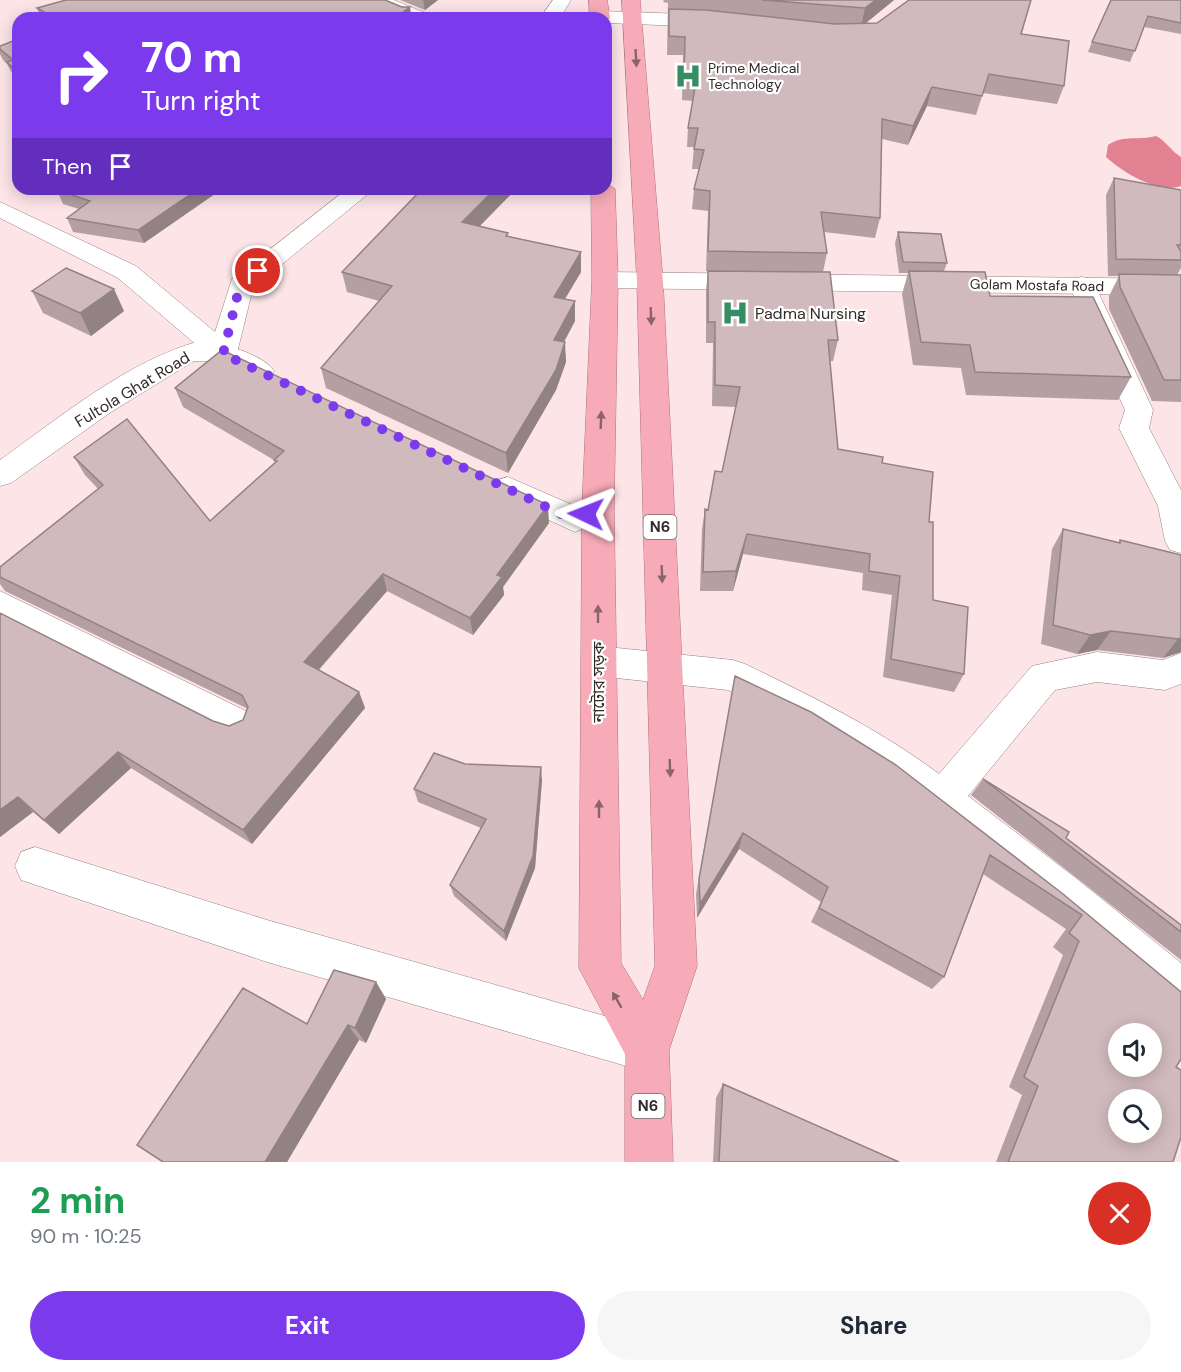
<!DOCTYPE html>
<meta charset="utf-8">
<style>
body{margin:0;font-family:"DM Sans","Noto Sans Bengali",sans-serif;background:#f6f6f7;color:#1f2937;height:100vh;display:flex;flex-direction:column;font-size:22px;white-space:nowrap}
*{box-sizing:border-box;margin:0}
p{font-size:20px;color:#747a83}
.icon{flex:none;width:33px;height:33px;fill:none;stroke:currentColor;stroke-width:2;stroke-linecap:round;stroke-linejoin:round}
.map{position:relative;height:1162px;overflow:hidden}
.details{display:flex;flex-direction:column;background:#fff;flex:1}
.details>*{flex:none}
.banner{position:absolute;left:12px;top:12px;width:600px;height:183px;border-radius:18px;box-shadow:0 3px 15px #0003;background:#7c3aed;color:#fff;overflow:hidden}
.fabs{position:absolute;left:1108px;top:1023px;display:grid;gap:12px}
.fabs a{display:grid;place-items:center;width:54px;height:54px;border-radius:50%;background:#fff;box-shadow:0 3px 15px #0003;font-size:30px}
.pin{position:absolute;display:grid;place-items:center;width:51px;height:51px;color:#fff;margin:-26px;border:3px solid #fff;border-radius:50%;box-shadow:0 2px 6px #0007}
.me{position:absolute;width:66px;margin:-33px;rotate:272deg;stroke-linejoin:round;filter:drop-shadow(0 0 4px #0008)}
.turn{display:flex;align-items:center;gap:21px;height:126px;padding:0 30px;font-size:27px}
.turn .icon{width:78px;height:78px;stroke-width:2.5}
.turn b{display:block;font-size:42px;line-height:51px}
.then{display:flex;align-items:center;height:57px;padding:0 30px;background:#0003;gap:12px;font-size:22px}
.round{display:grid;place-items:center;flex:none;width:63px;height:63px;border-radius:32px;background:#f6f6f7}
.headline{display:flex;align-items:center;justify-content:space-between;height:102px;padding:0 30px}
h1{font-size:36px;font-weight:700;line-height:45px;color:#1e9e55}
.action{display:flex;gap:12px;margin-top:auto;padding:12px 30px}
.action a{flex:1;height:69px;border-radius:36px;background:#7c3aed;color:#fff;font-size:24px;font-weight:700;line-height:69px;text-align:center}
.action a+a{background:#f6f6f7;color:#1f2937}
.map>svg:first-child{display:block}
.water{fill:#e18192}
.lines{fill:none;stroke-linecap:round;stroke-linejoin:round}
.minor-casing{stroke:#978184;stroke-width:1}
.tertiary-casing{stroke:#978184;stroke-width:1}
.trunk-casing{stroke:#b1707b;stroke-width:1}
.minor{fill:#fff;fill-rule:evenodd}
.tertiary{fill:#fff;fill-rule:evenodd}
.trunk{fill:#f7abb8;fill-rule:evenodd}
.wall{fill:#b4a0a3}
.shaded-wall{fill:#928284}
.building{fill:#d1babd;stroke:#928284;stroke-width:1.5;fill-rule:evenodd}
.oneway{fill:#8b646a}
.route{stroke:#7c3aed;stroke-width:10;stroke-dasharray:0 18}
.labels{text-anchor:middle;stroke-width:4.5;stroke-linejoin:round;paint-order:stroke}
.far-poi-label{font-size:14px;fill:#332a2b;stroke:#fff;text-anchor:start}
.far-street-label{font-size:14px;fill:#332a2b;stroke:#fff}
.shield{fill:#fff;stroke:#706a6b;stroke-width:1.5}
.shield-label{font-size:15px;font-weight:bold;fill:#332a2b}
.poi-label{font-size:16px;fill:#332a2b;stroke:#fff;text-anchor:start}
.street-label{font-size:16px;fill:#332a2b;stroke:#fff}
</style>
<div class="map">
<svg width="1181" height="1162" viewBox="0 0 1181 1162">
<rect width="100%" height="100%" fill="#fce4e7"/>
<path class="water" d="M 1156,136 C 1166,141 1171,151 1181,157 L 1181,186 C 1158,194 1124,173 1106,157 L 1108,145 C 1124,134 1139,141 1156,136 Z"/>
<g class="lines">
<defs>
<path id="minor" d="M 369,0 L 394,0 L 428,14 L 431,18 L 405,18 L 371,4 Z
M 553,0 L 571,0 L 560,18 L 540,18 Z
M 600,11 L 712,15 L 722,21 L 712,27 L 606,23 L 606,18 L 590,17 Z
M 347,189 L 374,189 L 253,288 L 237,353 L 233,359 L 223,362 L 213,359 L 118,278 L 0,218 L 0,202 L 136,266 L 215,332 L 232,279 Z
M 1082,277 L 1091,279 L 1095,285 L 1153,410 L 1149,428 L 1181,490 L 1181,553 L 1170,550 L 1165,541 L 1158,506 L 1119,428 L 1125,410 L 1069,285 L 1073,279 Z
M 0,591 L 250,713 L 255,724 L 250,735 L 237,740 L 224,735 L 0,621 Z
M 598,646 L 733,660 L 745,664 C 813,697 879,729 939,774 L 1032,666 L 1097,652 L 1163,660 L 1181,653 L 1181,684 L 1165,690 L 1097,682 L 1055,690 L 968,796 L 1077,879 L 1181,963 L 1181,1011 L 1166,1005 L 1049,907 L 888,780 L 806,728 L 728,690 L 598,676 L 586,671 L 581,661 L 586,651 Z
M 35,847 L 267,920 L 647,1028 L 663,1034 L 669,1050 L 663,1066 L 647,1072 L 267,962 L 21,880 L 15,866 L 21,852 Z"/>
<path id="tertiary" d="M 605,272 L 1181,279 L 1181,295 L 605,288 L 596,286 L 592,280 L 596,274 Z
M 200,341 C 220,342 263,354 274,371 L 270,378 L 260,380 L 214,361 L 194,361 L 111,412 L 11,483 L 0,486 L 0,460 C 60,417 129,360 200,341 Z
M 508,477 L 575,506 L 598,496 L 609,500 L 614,508 L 609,516 L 575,532 L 497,496 L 493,488 L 497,480 Z"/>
<path id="trunk" d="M 589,0 L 607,0 L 610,18 L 607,22 L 606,18 L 590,18 Z
M 622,0 L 640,0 L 663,282 L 697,966 L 669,1050 L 673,1162 L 625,1162 L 625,1054 L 579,968 L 582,508 L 592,280 L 591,189 L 606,189 L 606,183 L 615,189 L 618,280 L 614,508 L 621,963 L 643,1000 L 655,966 L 637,282 Z"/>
</defs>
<use href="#minor" class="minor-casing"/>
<use href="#tertiary" class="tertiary-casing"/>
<use href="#trunk" class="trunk-casing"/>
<use href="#minor" class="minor"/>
<use href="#tertiary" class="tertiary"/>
<use href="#trunk" class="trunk"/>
</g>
<path class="wall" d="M 400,0 L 438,0 L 425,10 Z
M 664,0 L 894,0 L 866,23 L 1021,34 L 1064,86 L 1057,104 L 983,93 L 976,115 L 927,106 L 908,145 L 882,139 L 880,218 L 875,238 L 824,232 L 827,253 L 823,272 L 838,340 L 833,361 L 830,361 L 838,449 L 882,463 L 929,522 L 933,600 L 964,674 L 954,692 L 883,677 L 892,595 L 862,590 L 863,573 L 743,554 L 733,591 L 700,591 L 702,529 L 705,509 L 708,510 L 722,472 L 736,407 L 712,406 L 713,343 L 706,343 L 706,291 L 708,271 L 706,271 L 708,211 L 692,209 L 694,189 L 699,169 L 692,169 L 694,147 L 687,147 L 688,128 L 693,101 L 682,100 L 683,55 L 667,55 L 668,3 L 663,2 Z
M 1181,0 L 1181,34 L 1144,27 L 1130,62 L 1088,52 L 1092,42 Z
M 402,7 L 410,7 L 411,18 L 41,18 L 37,8 Z
M 18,39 L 18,80 L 13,75 L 7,64 L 3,60 L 0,54 L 0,46 Z
M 1114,178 L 1181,190 L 1181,268 L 1177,275 L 1181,275 L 1181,402 L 1152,401 L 1109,309 L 1109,296 L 1119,276 L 1108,276 L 1106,195 Z
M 58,189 L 222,189 L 144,243 L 73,232 L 67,218 L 79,209 L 63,204 L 57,190 Z
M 516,189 L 480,226 L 508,236 L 581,252 L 581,272 L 565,299 L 575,301 L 575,321 L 564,342 L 566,362 L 556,390 L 508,473 L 326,388 L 321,368 L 379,301 L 347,292 L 342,272 Z
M 898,232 L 947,263 L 944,271 L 990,296 L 1131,377 L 1118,400 L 966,395 L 961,368 L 913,365 L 902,294 L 908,273 L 899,273 L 895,243 Z
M 32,291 L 124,311 L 91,336 L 43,313 Z
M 175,388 L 549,523 L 503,587 L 504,595 L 473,635 L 387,591 L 319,670 L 359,692 L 365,708 L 252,844 L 131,768 L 59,834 L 33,812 L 0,837 L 0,613 L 213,721 L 229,726 L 243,720 L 248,709 L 5,591 L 0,584 L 0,567 L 98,489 L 85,475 L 74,457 L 210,521 L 275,463 L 274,460 L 183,407 Z
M 1063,529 L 1118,543 L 1120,540 L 1181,555 L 1181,652 L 1163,658 L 1097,650 L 1077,654 L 1041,644 L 1052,549 Z
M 735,676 L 896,765 L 1181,992 L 1176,1067 L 1173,1162 L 996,1162 L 1022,1095 L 1009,1087 L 1063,955 L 1053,947 L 1066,929 L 983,874 L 944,977 L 932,989 L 811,922 L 821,902 L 739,849 L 697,918 L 696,894 Z
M 465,764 L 542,780 L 535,868 L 506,941 L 454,896 L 450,885 L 481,828 L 418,802 L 414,789 Z
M 983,779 L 1066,838 L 1181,925 L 1181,960 L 971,795 Z
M 376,982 L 386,999 L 366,1043 L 359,1040 L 287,1162 L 163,1162 L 307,1024 Z
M 723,1084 L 899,1162 L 713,1162 L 716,1098 Z"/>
<path class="shaded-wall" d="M 423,0 L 438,0 L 425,10 Z
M 876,0 L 894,0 L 861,27 L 865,8 Z
M 410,7 L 411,18 L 395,18 Z
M 932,87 L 927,106 L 908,145 L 913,126 Z
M 198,189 L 222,189 L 144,243 L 138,230 Z
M 495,189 L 516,189 L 464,242 L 462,222 Z
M 581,252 L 581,272 L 554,317 L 554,297 Z
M 114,289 L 124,311 L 91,336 L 80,313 Z
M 575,301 L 575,321 L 554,360 L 554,340 Z
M 565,342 L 566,362 L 556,390 L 508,473 L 506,453 Z
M 548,505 L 549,523 L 503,587 L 504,595 L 473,635 L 470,618 L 497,575 Z
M 747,534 L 743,554 L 733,591 L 736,571 Z
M 383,574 L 387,591 L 311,678 L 304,662 Z
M 1111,631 L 1097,650 L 1077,654 L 1090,635 Z
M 1181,638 L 1181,652 L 1163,658 L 1178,639 Z
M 359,692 L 365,708 L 252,844 L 243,830 Z
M 118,752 L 131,768 L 59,834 L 44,820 Z
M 541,767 L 542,780 L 535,868 L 506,941 L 504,931 Z
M 18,797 L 33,812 L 0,837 L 0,810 Z
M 743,833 L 739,849 L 697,918 L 700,904 Z
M 376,982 L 386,999 L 366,1043 L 355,1028 Z
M 348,1025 L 359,1040 L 287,1162 L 265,1162 Z"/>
<path class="building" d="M 66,0 L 385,0 L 402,7 L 410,7 L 395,18 L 54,18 L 37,8 Z
M 762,0 L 876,0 L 865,8 Z
M 909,0 L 1031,0 L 1021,34 L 1069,41 L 1064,86 L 989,74 L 982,96 L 932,87 L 913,126 L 882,119 L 880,218 L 821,212 L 827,253 L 708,251 L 710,191 L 694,189 L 704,150 L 694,149 L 698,128 L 688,128 L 696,82 L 684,81 L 685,37 L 669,36 L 669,9 L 706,10 L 835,24 L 877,23 Z
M 1111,0 L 1181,0 L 1181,23 L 1148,16 L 1135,51 L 1092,42 Z
M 18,39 L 18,73 L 7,62 L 13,60 L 0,49 L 0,46 Z
M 1114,178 L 1181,190 L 1181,245 L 1177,245 L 1181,252 L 1181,260 L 1116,259 Z
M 58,189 L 198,189 L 138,230 L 67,218 L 90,201 L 57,190 Z
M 422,189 L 495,189 L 462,222 L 508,233 L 506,236 L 581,252 L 554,297 L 575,301 L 554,340 L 565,342 L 556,370 L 506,453 L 321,368 L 392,286 L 342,272 Z
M 898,232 L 941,234 L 947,263 L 903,262 Z
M 66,268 L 114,289 L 80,313 L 32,291 Z
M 708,271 L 830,272 L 838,340 L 828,340 L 838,449 L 883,457 L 882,463 L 933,472 L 929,522 L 933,522 L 933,600 L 968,607 L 964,674 L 891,659 L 900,576 L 869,571 L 870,554 L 747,534 L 736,571 L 703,572 L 705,509 L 708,510 L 715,471 L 722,472 L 740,387 L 715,385 L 715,322 L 708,322 Z
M 909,271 L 985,272 L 990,296 L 1093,297 L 1131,377 L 975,372 L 970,345 L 921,342 Z
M 1119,274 L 1181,275 L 1181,380 L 1164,380 L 1120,287 Z
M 222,350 L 548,505 L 497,575 L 502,577 L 470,618 L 383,574 L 304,662 L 359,692 L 243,830 L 118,752 L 44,820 L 18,797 L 0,810 L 0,613 L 213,721 L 229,726 L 243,720 L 248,707 L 242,695 L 0,577 L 0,567 L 103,485 L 74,457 L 127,419 L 210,521 L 277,461 L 274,460 L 284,451 L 175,388 Z
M 1063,529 L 1120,543 L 1120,540 L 1181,555 L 1181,638 L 1178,639 L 1111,631 L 1090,635 L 1053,625 Z
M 735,676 L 811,712 L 896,765 L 1063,894 L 1181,992 L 1181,1059 L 1176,1067 L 1181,1070 L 1181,1137 L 1173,1162 L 1008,1162 L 1038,1086 L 1024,1077 L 1079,941 L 1069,933 L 1082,915 L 990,855 L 944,977 L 819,908 L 828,887 L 743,833 L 700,904 L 699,879 ZM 1119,1034 L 1152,1034 L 1152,1066 L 1119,1066 ZM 1119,1100 L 1152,1100 L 1152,1132 L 1119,1132 Z
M 434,753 L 465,764 L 541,767 L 533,856 L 504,931 L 450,885 L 486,819 L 414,789 Z
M 983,779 L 1069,832 L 1066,838 L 1181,925 L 1181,932 Z
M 334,970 L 376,982 L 355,1028 L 348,1025 L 265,1162 L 163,1162 L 137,1145 L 243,988 L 307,1024 Z
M 723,1084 L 899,1162 L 719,1162 Z"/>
<defs><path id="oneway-solid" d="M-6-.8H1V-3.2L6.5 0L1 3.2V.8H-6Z" transform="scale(1.5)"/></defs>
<g class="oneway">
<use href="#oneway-solid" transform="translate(636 58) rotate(87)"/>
<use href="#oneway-solid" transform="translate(651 316) rotate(88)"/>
<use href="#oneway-solid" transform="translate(601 420) rotate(-88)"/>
<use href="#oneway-solid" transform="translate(662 574) rotate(88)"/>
<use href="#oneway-solid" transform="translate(598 614) rotate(-90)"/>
<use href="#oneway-solid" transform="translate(670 768) rotate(88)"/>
<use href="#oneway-solid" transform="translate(599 809) rotate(-90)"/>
<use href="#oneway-solid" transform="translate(617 1000) rotate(-120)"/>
</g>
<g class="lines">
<path class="route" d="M 258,271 L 240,285 L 223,354 L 574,520 L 586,514"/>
</g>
<defs>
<symbol id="hospital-bare" viewBox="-9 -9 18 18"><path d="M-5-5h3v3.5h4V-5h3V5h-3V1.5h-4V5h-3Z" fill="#358e63" stroke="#fff" stroke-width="2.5" paint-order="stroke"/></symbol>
</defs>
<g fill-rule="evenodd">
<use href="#hospital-bare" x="669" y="57" width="38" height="38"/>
<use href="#hospital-bare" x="716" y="294" width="38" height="38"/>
</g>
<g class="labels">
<g class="far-poi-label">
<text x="708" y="73">Prime Medical<tspan x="708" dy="16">Technology</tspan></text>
</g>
<g class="far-street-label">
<text transform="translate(1037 285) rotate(1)" y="5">Golam Mostafa Road</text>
</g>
<g class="shield">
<rect x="643.5" y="515" width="33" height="24" rx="4.5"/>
<rect x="631.5" y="1094" width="33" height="24" rx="4.5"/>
</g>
<g class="shield-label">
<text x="660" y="532">N6</text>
<text x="648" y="1111">N6</text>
</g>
<g class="poi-label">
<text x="755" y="319">Padma Nursing</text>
</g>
<g class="street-label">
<text transform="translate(132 389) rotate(-31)" y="6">Fultola Ghat Road</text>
<text transform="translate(598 682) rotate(-90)" y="6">নাটোর সড়ক</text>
</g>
</g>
</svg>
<div class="fabs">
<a><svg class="icon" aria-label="sound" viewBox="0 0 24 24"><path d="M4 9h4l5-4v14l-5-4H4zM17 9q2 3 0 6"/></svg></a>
<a><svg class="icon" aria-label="search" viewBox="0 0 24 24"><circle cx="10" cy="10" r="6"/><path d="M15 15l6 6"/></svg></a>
</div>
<div class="pin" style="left:258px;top:271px;background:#d93025"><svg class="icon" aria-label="arrive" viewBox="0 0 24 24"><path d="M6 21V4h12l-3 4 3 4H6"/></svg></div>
<svg class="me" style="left:586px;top:514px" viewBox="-20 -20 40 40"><path d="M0-17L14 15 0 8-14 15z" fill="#7c3aed" stroke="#fff" stroke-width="4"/></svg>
<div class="banner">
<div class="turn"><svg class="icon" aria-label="right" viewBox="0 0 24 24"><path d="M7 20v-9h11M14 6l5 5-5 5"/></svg><div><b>70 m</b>Turn right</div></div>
<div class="then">Then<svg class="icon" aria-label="arrive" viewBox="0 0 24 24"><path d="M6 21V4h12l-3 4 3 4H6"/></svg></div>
</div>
</div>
<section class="details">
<div class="headline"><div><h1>2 min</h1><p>90 m · 10:25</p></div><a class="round" style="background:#d93025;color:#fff"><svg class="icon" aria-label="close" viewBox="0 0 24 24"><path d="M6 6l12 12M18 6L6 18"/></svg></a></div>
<div class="action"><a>Exit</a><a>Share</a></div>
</section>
